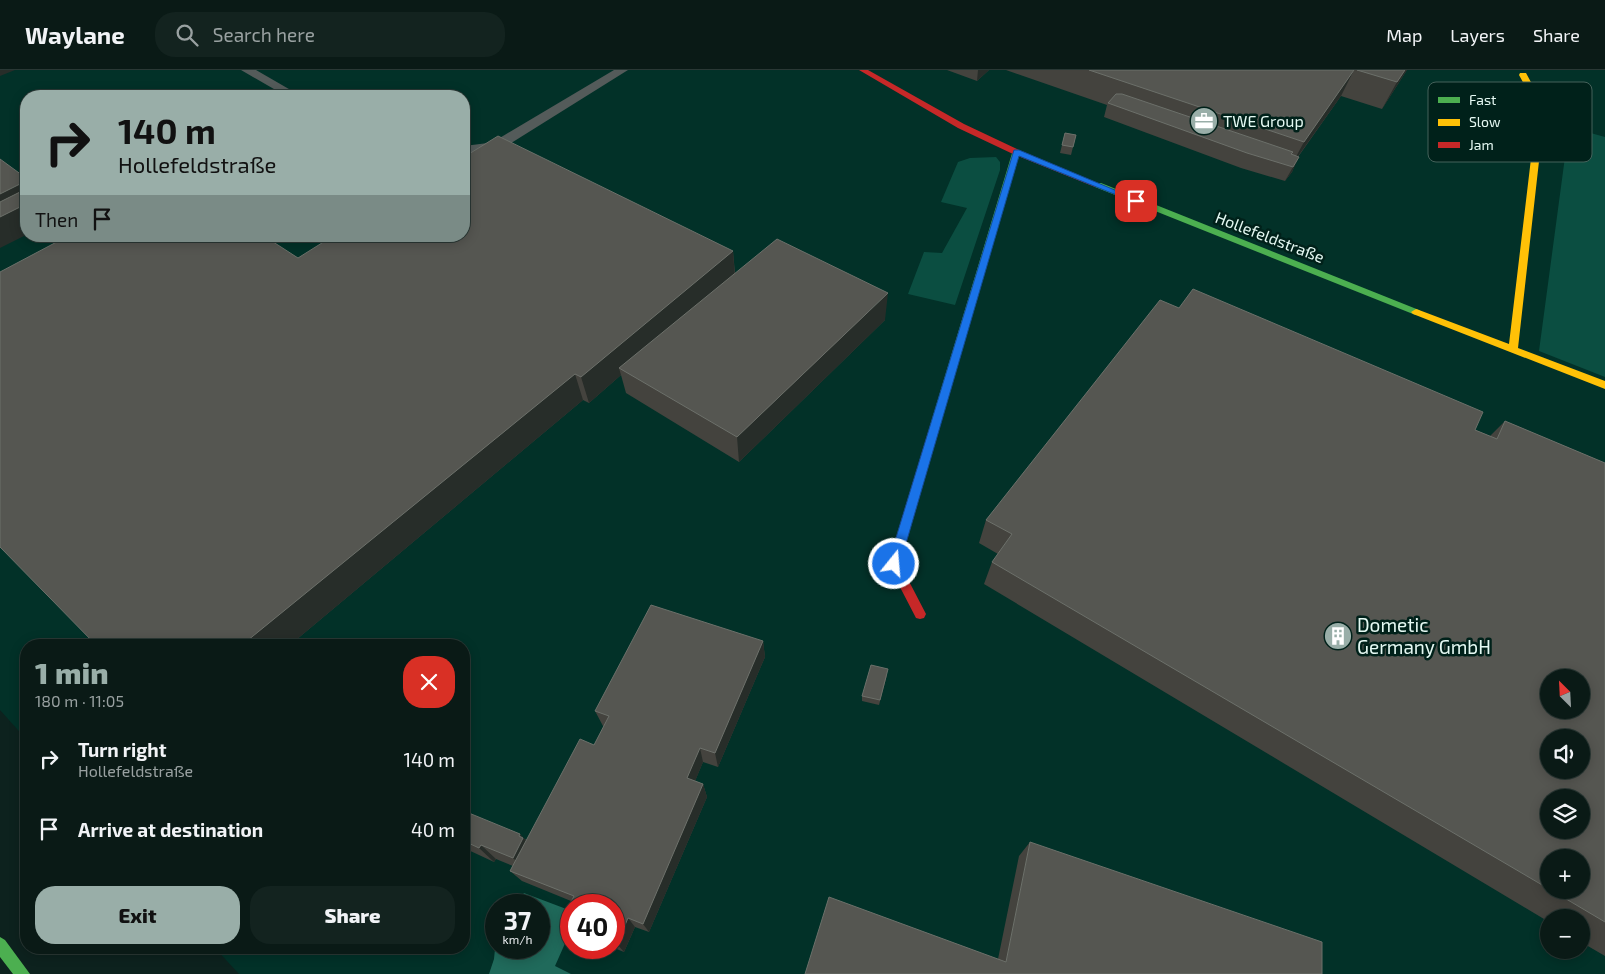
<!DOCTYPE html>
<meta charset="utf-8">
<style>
body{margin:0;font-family:"Exo 2",sans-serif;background:#13231f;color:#f1f3f6;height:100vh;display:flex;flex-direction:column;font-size:19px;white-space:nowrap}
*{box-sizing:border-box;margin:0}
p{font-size:16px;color:#99a1a1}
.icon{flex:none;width:28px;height:28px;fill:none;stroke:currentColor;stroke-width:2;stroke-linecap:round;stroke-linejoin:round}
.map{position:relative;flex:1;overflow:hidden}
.sheet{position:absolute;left:20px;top:569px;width:450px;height:315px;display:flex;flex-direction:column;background:#0a1a16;border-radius:20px;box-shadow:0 2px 12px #0003,0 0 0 1px #2a3835}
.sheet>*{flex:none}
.guide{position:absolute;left:20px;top:20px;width:450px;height:152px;border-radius:20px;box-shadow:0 2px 12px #0003,0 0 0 1px #2a3835;background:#99aea8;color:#111;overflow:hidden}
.needle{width:32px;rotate:336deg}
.controls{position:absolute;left:1540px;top:599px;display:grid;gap:10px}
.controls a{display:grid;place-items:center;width:50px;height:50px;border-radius:50%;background:#0a1a16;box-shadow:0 2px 12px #0003,0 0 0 1px #2a3835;font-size:25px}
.speed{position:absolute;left:485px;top:824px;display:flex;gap:10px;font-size:25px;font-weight:700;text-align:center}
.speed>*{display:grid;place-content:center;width:65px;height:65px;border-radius:50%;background:#0a1a16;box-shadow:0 2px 12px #0003,0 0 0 1px #2a3835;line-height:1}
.speed small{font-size:12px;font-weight:400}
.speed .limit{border:8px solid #d22;background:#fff;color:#111}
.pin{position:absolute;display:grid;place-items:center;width:42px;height:42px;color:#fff;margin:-21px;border-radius:10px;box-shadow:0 2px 8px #0006}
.me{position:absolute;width:55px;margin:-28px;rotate:17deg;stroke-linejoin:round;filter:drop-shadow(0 0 4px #0008)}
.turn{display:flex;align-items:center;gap:18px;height:105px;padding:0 15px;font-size:22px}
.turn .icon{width:65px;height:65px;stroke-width:2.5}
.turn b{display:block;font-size:35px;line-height:42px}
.then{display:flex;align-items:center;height:48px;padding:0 15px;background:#0003;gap:10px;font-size:19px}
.round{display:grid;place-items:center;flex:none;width:52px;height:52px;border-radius:20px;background:#13231f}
.summary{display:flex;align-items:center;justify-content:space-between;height:85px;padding:0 15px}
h1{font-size:30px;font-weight:800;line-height:38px;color:#99aea8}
.button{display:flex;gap:10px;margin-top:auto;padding:10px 15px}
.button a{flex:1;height:58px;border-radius:20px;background:#99aea8;color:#111;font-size:20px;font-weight:800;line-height:58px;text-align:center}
.button a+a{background:#13231f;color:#f1f3f6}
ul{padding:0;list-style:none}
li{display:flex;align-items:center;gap:15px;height:70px;padding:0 15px}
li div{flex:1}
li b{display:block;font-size:19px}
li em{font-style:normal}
header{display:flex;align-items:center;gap:30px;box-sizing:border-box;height:70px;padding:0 25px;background:#0a1a16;border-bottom:1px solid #2a3835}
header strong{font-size:24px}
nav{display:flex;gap:28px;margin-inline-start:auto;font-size:18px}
.search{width:350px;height:45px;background:#13231f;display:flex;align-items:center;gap:12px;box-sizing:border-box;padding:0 18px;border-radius:20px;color:#99a1a1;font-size:19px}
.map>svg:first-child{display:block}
.built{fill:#023128;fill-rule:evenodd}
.green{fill:#0b4e41}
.water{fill:#206a5b}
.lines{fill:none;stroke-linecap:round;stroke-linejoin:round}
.lane{fill:#545b5a;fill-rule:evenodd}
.fast{fill:#4caf50;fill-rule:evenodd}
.slow{fill:#ffc107;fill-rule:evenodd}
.jam{fill:#c62828;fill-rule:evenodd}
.wall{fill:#44433e;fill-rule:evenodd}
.shaded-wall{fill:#272d29}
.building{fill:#555651;stroke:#6c706a;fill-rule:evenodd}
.route{fill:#1a73e8;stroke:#114b97}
.labels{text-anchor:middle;stroke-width:5;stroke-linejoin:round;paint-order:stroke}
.far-poi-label{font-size:16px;fill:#e5f9f3;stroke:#00211a;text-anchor:start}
.far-street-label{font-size:16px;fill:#e5f9f3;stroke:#00211a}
.poi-label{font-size:19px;fill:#e5f9f3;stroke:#00211a;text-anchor:start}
.key{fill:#00211a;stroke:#45625b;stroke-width:1}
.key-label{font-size:14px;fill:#e5f9f3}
</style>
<header>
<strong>Waylane</strong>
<div class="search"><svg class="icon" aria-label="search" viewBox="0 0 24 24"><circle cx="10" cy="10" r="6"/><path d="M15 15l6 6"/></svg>Search here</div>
<nav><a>Map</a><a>Layers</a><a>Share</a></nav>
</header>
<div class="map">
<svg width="1605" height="904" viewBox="0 0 1605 904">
<rect width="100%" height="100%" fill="#0d221e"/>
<path class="built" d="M 0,0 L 1605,0 L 1605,904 L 239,904 L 215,878 L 464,878 L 464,575 L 26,575 L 26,669 L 0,640 ZM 26,26 L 464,26 L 464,166 L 26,166 ZM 1549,608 L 1581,608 L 1581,640 L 1549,640 ZM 1549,668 L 1581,668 L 1581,700 L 1549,700 ZM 1549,728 L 1581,728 L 1581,760 L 1549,760 ZM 1549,788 L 1581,788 L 1581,820 L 1549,820 ZM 496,835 L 539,835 L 539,878 L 496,878 ZM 571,835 L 614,835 L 614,878 L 571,878 ZM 1549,848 L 1581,848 L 1581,880 L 1549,880 Z"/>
<path class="green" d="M 1569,57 L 1605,67 L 1605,307 L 1539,281 Z
M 996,87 L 1000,92 L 1000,100 L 955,235 L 908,224 L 924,182 L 942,183 L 967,138 L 941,132 L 958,92 L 970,88 Z"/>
<path class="water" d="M 524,823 L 569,840 L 563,857 L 571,860 L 555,896 L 571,904 L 489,904 L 494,889 L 496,869 L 496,878 L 539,878 L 539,835 L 515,835 Z"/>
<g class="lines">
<path class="lane" d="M 241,0 L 256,0 L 301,26 L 286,26 Z
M 614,0 L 628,0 L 508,75 L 490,81 L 464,84 L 464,76 L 488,73 L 498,69 Z"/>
<path class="fast" d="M 1013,80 L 1020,82 L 940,356 L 935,360 L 930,356 Z
M 1095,113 L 1101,113 L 1419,240 L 1421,242 L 1416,245 L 1413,244 L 1095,117 Z
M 0,867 L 5,870 L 30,904 L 13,904 L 0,887 Z"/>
<path class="slow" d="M 1520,3 L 1526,3 L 1545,38 L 1518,278 L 1605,311 L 1605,319 L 1413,244 L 1411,242 L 1416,239 L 1419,240 L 1509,274 L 1537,38 L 1519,5 Z"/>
<path class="jam" d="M 859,0 L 868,0 L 964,54 L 1019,80 L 1102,115 L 1095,117 L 1013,84 L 958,58 Z
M 935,352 L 940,356 L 900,494 L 926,544 L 924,548 L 920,549 L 916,548 L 888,494 L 930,356 Z"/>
</g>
<path class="wall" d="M 947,0 L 989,0 L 977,11 Z
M 1006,0 L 1407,0 L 1382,39 L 1341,26 L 1298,87 L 1292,102 L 1285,111 L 1241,98 L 1104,47 L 1107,35 Z
M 1065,63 L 1076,65 L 1071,85 L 1060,83 Z
M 733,181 L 735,203 L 885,250 L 739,392 L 626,323 L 621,305 L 589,333 L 583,330 L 290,575 L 96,575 L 298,188 Z
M 1179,238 L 1490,366 L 1505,351 L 1605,393 L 1605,886 L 1581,872 L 1581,848 L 1549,848 L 1549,852 L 984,514 L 992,492 L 998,484 L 979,473 L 986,450 ZM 1549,788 L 1581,820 L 1549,820 Z
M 763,571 L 765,587 L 718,697 L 703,692 L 695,711 L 703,714 L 707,727 L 649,862 L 635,857 L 624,882 L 614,878 L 614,835 L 571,835 L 571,860 L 562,851 L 571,831 L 522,811 L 510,801 L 513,796 L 496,789 L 494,792 L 464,778 L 464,741 L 527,770 L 594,675 L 604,656 L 603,656 L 595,641 Z
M 887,605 L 879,635 L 862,631 L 862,626 Z
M 1030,772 L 1322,904 L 805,904 L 998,889 L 1019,786 Z"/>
<path class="shaded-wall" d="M 0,0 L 15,0 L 0,6 Z
M 978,0 L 989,0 L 977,11 Z
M 1354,0 L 1341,26 L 1291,96 L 1304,72 Z
M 1405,0 L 1407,0 L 1382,39 L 1397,12 Z
M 1299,87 L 1292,102 L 1285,111 L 1293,97 Z
M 26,111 L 26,165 L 0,178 L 0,124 Z
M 733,181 L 735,208 L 619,298 L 621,305 L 589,333 L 581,307 Z
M 888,223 L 885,250 L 739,392 L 737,367 Z
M 575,304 L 583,330 L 290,575 L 242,575 Z
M 763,571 L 765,587 L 718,697 L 715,683 Z
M 700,678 L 703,692 L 691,721 L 687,708 Z
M 703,714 L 707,727 L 649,862 L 643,854 Z
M 520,764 L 533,778 L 527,801 L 513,788 Z
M 481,775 L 496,789 L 494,792 L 479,778 Z
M 628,848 L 635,857 L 624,882 L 617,874 Z"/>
<path class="building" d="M 1089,0 L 1354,0 L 1304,72 Z
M 1357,0 L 1405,0 L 1397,12 Z
M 1116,24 L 1122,24 L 1293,82 L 1291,84 L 1299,87 L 1293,97 L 1247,83 L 1108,33 Z
M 1065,63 L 1076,65 L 1073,77 L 1062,75 Z
M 498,66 L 733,181 L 581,307 L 575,304 L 242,575 L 96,575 L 0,477 L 0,202 L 68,166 L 264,166 L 298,188 L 333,166 L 464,166 L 464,87 Z
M 0,89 L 26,108 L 26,111 L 0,124 Z
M 26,119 L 26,134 L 0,147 L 0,132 Z
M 777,169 L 888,223 L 737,367 L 619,298 Z
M 1193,219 L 1483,342 L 1475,360 L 1497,369 L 1505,351 L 1605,393 L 1605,852 L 1551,820 L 1581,820 L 1581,788 L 1549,788 L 1549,819 L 992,492 L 1012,464 L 986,450 L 1160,230 L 1179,238 ZM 1549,608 L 1581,608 L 1581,640 L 1549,640 ZM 1549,668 L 1581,668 L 1581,700 L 1549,700 ZM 1549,728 L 1581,728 L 1581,760 L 1549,760 Z
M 651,535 L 763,571 L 715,683 L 700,678 L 687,708 L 703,714 L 643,854 L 628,848 L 617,874 L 614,873 L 614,835 L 571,835 L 571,855 L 562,851 L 574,826 L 510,801 L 580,669 L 594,675 L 609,646 L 595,641 Z
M 871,595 L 888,599 L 880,630 L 862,626 Z
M 464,741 L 520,764 L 519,766 L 523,768 L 513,788 L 481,775 L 479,778 L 464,771 Z
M 1030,772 L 1322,872 L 1322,904 L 805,904 L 829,827 L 1006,892 Z"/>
<path class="route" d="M 1014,80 L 1019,80 L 1141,131 L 1134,132 L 1019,86 L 900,494 L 894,499 L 888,494 Z"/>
<defs>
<symbol id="office-disc" viewBox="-11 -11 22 22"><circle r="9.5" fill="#99aea8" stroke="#00211a"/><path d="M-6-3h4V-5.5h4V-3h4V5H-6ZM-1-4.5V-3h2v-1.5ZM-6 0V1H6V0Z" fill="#fff"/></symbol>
<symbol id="building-disc" viewBox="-11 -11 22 22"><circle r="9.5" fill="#99aea8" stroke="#00211a"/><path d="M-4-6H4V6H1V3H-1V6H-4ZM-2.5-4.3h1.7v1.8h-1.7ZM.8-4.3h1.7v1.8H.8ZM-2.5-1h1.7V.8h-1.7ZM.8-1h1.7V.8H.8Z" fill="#fff"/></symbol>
</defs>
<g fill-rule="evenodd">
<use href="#office-disc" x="1188" y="35" width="32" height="32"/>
<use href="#building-disc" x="1322" y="550" width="32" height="32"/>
</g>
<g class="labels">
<g class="far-poi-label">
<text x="1223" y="57">TWE Group</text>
</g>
<g class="far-street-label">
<text transform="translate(1270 167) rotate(21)" y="6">Hollefeldstraße</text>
</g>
<g class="poi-label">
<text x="1357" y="562">Dometic<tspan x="1357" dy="22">Germany GmbH</tspan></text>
</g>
</g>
<rect x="1428" y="12" width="164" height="80" rx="8" class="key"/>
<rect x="1438" y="27" width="22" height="6" fill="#4caf50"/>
<rect x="1438" y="49" width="22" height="7" fill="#ffc107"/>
<rect x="1438" y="72" width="22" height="6" fill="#c62828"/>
<g class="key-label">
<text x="1469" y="35">Fast</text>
<text x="1469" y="57">Slow</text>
<text x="1469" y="80">Jam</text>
</g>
</svg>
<div class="controls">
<a><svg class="needle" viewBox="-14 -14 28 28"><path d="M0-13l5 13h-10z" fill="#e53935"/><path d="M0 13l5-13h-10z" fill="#99a1a1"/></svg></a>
<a><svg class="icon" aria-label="sound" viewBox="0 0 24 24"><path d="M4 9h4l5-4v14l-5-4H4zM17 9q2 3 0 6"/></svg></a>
<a><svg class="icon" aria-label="layers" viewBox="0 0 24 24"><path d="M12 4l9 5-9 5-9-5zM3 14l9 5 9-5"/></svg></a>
<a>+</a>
<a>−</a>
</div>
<div class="speed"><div>37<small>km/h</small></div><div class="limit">40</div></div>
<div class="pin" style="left:1136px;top:131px;background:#d93025"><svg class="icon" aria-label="arrive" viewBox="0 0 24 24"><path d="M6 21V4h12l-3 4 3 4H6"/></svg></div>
<svg class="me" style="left:894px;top:494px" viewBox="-20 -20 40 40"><circle r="17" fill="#1a73e8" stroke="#fff" stroke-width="3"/><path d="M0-11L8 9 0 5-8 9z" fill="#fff"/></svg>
<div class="guide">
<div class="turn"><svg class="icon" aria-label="right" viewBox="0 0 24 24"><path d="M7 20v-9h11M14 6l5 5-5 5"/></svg><div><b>140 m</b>Hollefeldstraße</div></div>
<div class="then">Then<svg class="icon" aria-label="arrive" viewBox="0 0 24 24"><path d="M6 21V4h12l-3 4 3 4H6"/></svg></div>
</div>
<section class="sheet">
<div class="summary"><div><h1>1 min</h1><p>180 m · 11:05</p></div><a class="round" style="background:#d93025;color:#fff"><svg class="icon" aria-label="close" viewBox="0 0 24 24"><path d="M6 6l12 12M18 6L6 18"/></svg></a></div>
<ul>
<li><svg class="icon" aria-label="right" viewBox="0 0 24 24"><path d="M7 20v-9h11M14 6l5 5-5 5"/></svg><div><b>Turn right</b><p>Hollefeldstraße</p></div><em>140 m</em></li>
<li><svg class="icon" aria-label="arrive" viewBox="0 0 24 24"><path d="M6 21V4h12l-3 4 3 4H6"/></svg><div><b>Arrive at destination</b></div><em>40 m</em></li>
</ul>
<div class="button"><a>Exit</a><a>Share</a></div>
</section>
</div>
